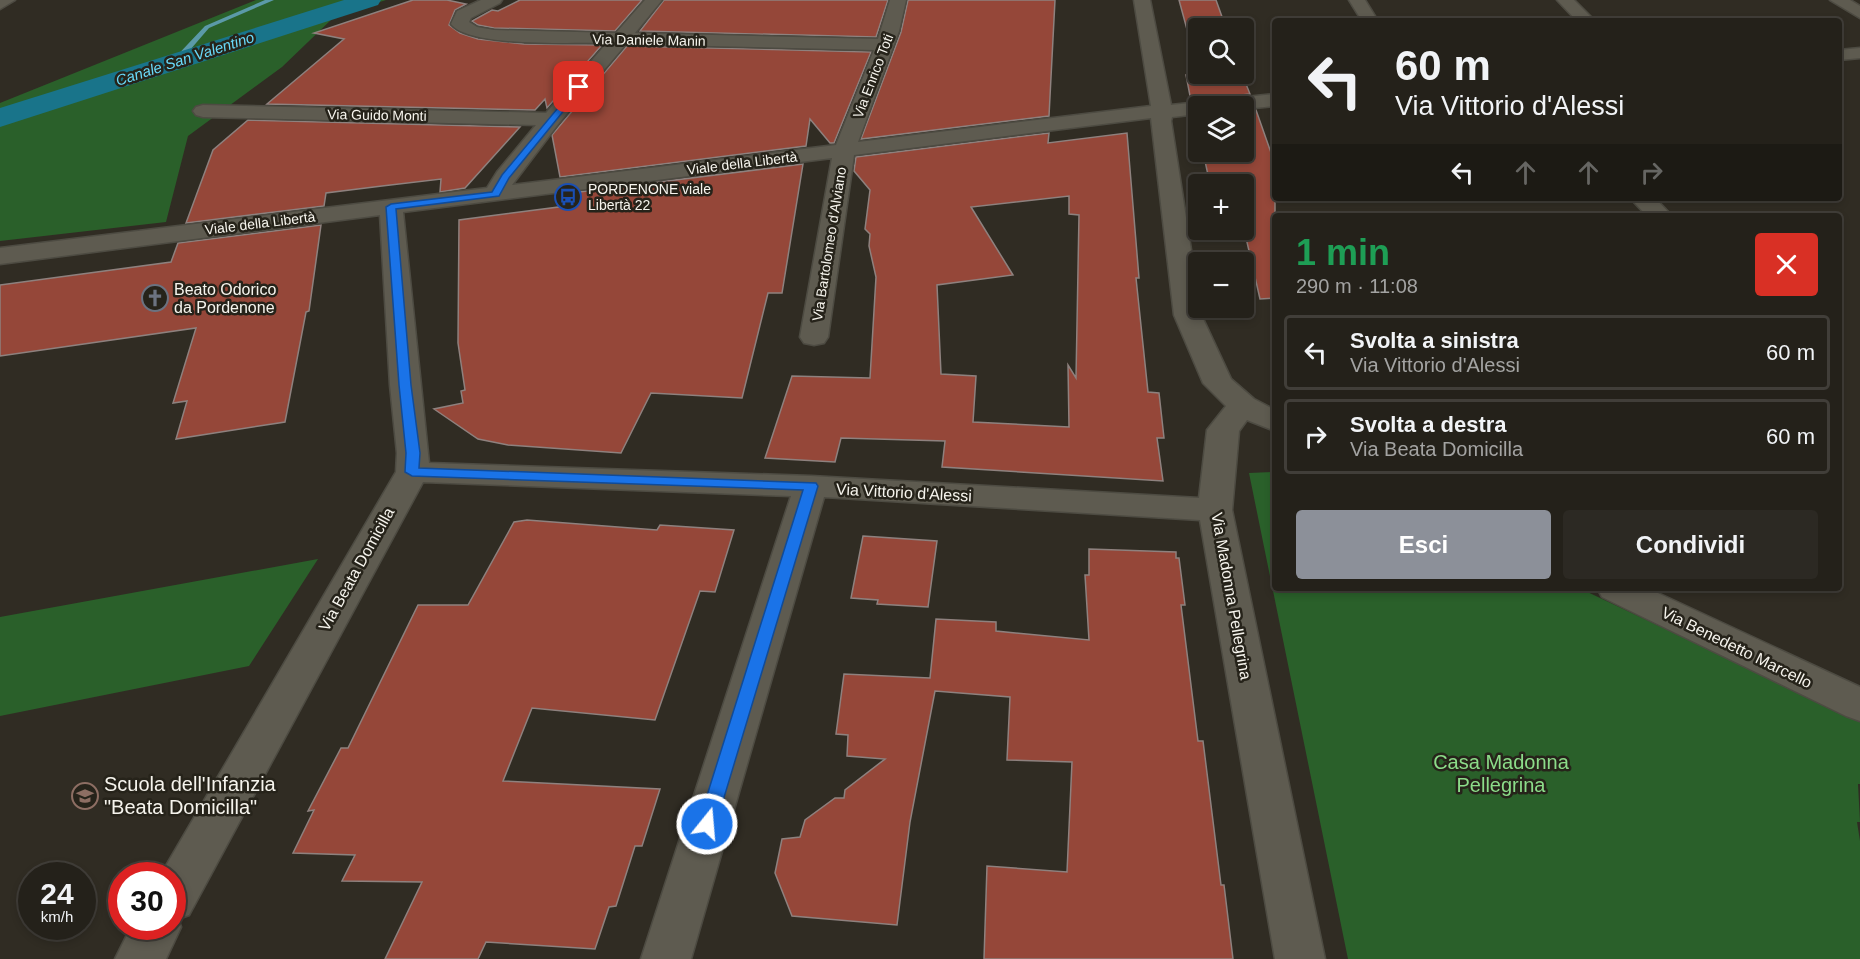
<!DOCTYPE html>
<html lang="it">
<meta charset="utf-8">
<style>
body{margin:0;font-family:Arial,sans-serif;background:#2c2923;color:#f1f3f6;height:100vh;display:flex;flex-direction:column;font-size:22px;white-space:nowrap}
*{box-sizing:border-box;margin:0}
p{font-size:20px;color:#a3a3a2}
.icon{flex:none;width:33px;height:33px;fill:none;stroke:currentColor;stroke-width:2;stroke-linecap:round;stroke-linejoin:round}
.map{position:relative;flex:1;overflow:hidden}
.details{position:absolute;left:1272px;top:213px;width:570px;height:378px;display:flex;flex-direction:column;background:#24211a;border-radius:6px;box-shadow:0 3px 9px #0003,0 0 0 2px #413e39}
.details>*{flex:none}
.hud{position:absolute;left:1272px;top:18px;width:570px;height:183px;border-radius:6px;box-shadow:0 3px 9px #0003,0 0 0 2px #413e39;background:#24211a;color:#f1f3f6;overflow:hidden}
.tools{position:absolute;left:1188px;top:18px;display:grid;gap:12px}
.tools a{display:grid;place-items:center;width:66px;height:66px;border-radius:6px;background:#24211a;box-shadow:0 3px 9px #0003,0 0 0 2px #413e39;font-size:30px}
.speed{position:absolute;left:18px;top:862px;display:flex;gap:12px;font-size:30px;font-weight:700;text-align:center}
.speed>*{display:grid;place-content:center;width:78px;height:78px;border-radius:50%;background:#24211a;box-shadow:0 3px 9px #0003,0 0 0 2px #413e39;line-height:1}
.speed small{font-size:15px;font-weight:400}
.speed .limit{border:9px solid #d22;background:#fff;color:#111}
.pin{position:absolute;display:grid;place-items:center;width:51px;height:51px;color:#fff;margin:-26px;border-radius:12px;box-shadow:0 3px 9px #0006}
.me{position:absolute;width:66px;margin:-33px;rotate:17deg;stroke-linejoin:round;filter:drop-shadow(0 0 4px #0008)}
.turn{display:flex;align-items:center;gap:21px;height:126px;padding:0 24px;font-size:27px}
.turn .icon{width:78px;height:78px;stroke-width:2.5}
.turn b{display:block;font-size:42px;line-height:51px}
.lanes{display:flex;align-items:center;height:57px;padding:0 24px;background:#0003;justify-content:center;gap:30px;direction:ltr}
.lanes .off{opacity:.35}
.round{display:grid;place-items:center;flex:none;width:63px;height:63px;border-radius:6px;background:#2c2923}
.headline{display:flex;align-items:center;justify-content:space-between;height:102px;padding:0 24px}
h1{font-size:36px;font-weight:700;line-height:45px;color:#1e9e55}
.button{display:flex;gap:12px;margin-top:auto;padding:12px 24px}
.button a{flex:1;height:69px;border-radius:6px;background:#8c9099;color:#fff;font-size:24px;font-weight:700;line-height:69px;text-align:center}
.button a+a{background:#2c2923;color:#f1f3f6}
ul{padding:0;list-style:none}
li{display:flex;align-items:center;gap:18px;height:75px;margin:0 12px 9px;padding:0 12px;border:3px solid #413e39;border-radius:6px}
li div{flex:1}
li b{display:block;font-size:22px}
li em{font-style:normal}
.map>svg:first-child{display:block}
.green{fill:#2a602a}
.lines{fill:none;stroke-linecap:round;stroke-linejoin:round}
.stream{fill:#5b9aa8;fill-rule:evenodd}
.canal{fill:#19748a;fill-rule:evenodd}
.building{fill:#954739;stroke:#8e817e;stroke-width:1.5;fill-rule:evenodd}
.street-casing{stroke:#4d4b42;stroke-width:3}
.street{fill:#5e5b50;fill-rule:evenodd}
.route{fill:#1a73e8;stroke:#114b97;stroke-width:1.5}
.labels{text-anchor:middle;stroke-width:5;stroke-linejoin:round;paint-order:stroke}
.far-street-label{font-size:14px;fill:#f6f4ed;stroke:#26231a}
.far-poi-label{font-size:14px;fill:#f6f4ed;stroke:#26231a;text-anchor:start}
.far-water-label{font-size:15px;font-style:italic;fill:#69d9f9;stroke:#26231a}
.poi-label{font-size:16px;fill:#f6f4ed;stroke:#26231a;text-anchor:start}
.street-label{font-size:16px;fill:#f6f4ed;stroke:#26231a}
.near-park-label{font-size:20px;fill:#8cdc89;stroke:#26231a}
.near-poi-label{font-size:20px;fill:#f6f4ed;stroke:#26231a;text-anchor:start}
</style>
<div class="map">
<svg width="1860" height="959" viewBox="0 0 1860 959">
<rect width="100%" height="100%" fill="#302c23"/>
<path class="green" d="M 256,0 L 386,0 L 334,17 L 282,67 L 188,136 L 166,222 L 0,241 L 0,103 Z
M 1275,472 L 1275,588 L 1579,588 L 1860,721 L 1860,784 L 1858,784 L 1860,822 L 1857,822 L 1860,841 L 1860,959 L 1348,959 L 1249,473 Z
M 318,559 L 249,666 L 0,716 L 0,617 Z"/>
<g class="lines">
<path class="stream" d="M 265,0 L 274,0 L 209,28 L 177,65 L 170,63 L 205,26 Z"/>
<path class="canal" d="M 344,0 L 381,0 L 378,5 L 0,127 L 0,108 Z"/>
</g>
<path class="building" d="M 413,0 L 447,0 L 466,4 L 455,10 L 449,25 L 460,33 L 478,39 L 524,44 L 602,45 L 547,108 L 545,99 L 535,110 L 267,104 L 344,39 L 314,33 Z
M 520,0 L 642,0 L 615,31 L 494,28 L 478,25 L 472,21 L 492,10 L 498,11 Z
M 664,0 L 888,0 L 876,37 L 640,31 Z
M 908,0 L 1055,0 L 1049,116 L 861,139 L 901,32 Z
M 1179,0 L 1216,0 L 1226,28 L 1198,28 L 1198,70 Z
M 627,46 L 871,52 L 834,143 L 830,143 L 810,119 L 806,146 L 560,177 L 552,135 Z
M 1199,74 L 1242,74 L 1250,94 L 1191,101 L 1186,75 L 1200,75 Z
M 1256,110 L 1275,164 L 1275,298 L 1260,299 L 1244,229 L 1244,184 L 1210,184 L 1203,152 L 1244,152 L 1244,111 Z
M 248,120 L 520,127 L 465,188 L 440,192 L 441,179 L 382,186 L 326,193 L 324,206 L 186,223 L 213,150 Z
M 1049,133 L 1048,143 L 1127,133 L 1139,278 L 1136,278 L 1148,392 L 1159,393 L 1164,438 L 1157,438 L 1163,481 L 942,467 L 945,441 L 841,438 L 835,462 L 765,458 L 792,376 L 870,378 L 876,277 L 869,246 L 870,234 L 865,229 L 870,190 L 854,171 L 856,157 ZM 1069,196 L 1069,214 L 1079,215 L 1076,378 L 1068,365 L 1069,427 L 973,422 L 976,376 L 941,374 L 937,285 L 1013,275 L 971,207 Z
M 803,164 L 782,293 L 768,293 L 742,398 L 651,393 L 621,453 L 508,445 L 478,439 L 434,409 L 463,403 L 461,391 L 465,390 L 458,343 L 459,220 L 566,206 L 563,194 Z
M 321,225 L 309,311 L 306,312 L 285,422 L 176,439 L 187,401 L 173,403 L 196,328 L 0,356 L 0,285 L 171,262 L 178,243 Z
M 527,520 L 657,530 L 660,525 L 734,530 L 715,592 L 700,591 L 655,720 L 532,708 L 503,781 L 660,789 L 642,846 L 635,846 L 616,906 L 609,907 L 595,949 L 486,942 L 478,959 L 385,959 L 422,882 L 342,881 L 355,855 L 293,853 L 314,810 L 308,811 L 341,748 L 348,748 L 418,605 L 468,605 L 514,522 Z
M 863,536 L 937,541 L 928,607 L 877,604 L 878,600 L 851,598 Z
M 1089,549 L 1176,552 L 1176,558 L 1179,558 L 1185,605 L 1181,605 L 1198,741 L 1203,741 L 1221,885 L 1224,885 L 1233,959 L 984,959 L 987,866 L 1067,872 L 1072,762 L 1007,760 L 1010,697 L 935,691 L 910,822 L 897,925 L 792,916 L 775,873 L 782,839 L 800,837 L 805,820 L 835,798 L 844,798 L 845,790 L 885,759 L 847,756 L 848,735 L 836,734 L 844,674 L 930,678 L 936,619 L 996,622 L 996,631 L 1089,640 L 1085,575 L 1089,575 Z"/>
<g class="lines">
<defs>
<path id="street" d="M 0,0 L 15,0 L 0,9 Z
M 481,0 L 502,0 L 500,3 L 471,18 L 469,22 L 477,27 L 494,30 L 616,33 L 645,0 L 662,0 L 635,33 L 878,39 L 890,0 L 906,0 L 899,31 L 858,142 L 1151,106 L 1134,0 L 1150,0 L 1171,105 L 1275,94 L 1275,106 L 1244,109 L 1244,106 L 1198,106 L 1198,114 L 1172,117 L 1171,121 L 1198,295 L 1198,308 L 1231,379 L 1254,399 L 1275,410 L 1275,431 L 1247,420 L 1239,431 L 1232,510 L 1325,959 L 1275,959 L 1200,520 L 824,497 L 691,959 L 641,959 L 791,496 L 423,482 L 189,915 L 178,919 L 181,927 L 166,959 L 115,959 L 131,927 L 172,927 L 172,876 L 160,876 L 396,472 L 397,453 L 390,385 L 380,215 L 0,264 L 0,248 L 487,188 L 497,172 L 536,125 L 203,117 L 196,115 L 193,111 L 196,107 L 203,105 L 546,113 L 607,43 C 577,42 469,48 451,24 L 457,11 ZM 626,44 L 874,50 L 836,145 L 512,185 L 559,123 ZM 1151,118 L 1174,315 L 1203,383 L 1226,406 L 1207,430 L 1199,498 L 811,476 L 429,463 L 403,212 L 832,158 L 800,337 L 804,343 L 814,345 L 824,343 L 828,337 L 854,155 Z
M 1349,0 L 1365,0 L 1378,21 L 1362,21 Z
M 1557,0 L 1574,0 L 1595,21 L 1577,21 Z
M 1830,0 L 1850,0 L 1860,6 L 1860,18 Z
M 1860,48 L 1860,58 L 1839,60 L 1839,50 Z
M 1630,198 L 1655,198 L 1672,216 L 1647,216 Z
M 1597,588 L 1647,588 L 1860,687 L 1860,721 L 1846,716 L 1602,597 Z"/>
</defs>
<use href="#street" class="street-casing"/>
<use href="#street" class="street"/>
</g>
<path class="route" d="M 577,85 L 583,87 L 509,178 L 499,196 L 396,209 L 411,385 L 420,453 L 419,468 L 816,483 L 818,486 L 716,824 L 714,829 L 707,832 L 701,829 L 698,824 L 803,490 L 412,476 L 405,472 L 406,453 L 399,385 L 386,207 L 391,204 L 492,192 L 502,175 Z"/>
<defs>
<symbol id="bus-ring" viewBox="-11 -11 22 22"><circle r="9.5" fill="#26231a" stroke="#1a4fb4" stroke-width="1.5"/><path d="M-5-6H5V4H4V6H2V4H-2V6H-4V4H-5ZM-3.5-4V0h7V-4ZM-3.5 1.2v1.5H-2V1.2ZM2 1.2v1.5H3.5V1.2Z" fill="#1a4fb4"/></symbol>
<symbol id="church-ring" viewBox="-11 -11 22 22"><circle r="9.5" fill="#26231a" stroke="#6b7280" stroke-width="1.5"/><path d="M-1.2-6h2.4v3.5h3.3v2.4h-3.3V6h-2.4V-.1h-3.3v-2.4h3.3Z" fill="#6b7280"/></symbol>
<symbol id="school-ring" viewBox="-11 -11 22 22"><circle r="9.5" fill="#26231a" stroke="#8d6e63" stroke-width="1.5"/><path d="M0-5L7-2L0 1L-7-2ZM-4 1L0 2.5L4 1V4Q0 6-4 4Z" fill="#8d6e63"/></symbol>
</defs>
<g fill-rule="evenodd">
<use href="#bus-ring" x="553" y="182" width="30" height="30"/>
<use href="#church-ring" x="140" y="283" width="30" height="30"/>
<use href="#school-ring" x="70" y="781" width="30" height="30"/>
</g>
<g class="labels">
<g class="far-street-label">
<text transform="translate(649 40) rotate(1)" y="5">Via Daniele Manin</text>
<text transform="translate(873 76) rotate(-69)" y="5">Via Enrico Toti</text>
<text transform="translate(377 115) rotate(1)" y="5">Via Guido Monti</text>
<text transform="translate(742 163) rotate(-7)" y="5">Viale della Libertà</text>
<text transform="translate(260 223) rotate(-7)" y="5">Viale della Libertà</text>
<text transform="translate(829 244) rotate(-81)" y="5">Via Bartolomeo d'Alviano</text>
</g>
<g class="far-poi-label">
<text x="588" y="194">PORDENONE viale<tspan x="588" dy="16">Libertà 22</tspan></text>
</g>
<g class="far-water-label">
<text transform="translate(185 59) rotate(-18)" y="5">Canale San Valentino</text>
</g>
<g class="poi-label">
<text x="174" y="295">Beato Odorico<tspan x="174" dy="18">da Pordenone</tspan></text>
</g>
<g class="street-label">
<text transform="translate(904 492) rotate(3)" y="6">Via Vittorio d'Alessi</text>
<text transform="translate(356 569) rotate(-61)" y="6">Via Beata Domicilla</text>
<text transform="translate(1232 596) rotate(80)" y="6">Via Madonna Pellegrina</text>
<text transform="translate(1737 647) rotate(26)" y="6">Via Benedetto Marcello</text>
</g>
<g class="near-park-label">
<text x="1501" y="769">Casa Madonna<tspan x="1501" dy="23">Pellegrina</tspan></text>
</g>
<g class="near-poi-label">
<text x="104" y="791">Scuola dell'Infanzia<tspan x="104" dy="23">"Beata Domicilla"</tspan></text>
</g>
</g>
</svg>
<div class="tools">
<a><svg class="icon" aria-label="search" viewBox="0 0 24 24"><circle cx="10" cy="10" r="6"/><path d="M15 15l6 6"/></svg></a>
<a><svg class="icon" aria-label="layers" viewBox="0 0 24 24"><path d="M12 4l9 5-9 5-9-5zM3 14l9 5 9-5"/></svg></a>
<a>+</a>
<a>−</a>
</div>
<div class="speed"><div>24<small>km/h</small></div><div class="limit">30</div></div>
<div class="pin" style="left:579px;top:87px;background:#d93025"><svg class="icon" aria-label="arrive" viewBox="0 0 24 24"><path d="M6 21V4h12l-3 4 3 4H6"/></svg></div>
<svg class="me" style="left:707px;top:824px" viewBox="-20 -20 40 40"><circle r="17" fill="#1a73e8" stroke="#fff" stroke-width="3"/><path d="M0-11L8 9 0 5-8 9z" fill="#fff"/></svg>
<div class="hud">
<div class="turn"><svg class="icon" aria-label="left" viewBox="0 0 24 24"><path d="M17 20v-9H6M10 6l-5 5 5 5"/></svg><div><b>60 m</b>Via Vittorio d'Alessi</div></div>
<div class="lanes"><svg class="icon" aria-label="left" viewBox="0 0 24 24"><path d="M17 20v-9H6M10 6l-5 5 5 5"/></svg><svg class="icon off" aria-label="ahead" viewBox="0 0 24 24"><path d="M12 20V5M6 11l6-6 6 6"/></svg><svg class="icon off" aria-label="ahead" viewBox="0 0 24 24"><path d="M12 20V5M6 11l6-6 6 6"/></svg><svg class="icon off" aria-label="right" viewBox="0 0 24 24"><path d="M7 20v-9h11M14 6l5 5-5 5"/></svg></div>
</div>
<section class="details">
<div class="headline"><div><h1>1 min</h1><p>290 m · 11:08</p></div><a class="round" style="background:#d93025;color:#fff"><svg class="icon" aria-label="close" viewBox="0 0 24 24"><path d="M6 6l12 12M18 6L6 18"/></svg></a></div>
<ul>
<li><svg class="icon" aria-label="left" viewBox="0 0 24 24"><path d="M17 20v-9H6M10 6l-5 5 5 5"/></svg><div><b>Svolta a sinistra</b><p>Via Vittorio d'Alessi</p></div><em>60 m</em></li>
<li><svg class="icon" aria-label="right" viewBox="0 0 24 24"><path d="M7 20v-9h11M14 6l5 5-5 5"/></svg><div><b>Svolta a destra</b><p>Via Beata Domicilla</p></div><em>60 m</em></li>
</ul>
<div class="button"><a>Esci</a><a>Condividi</a></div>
</section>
</div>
